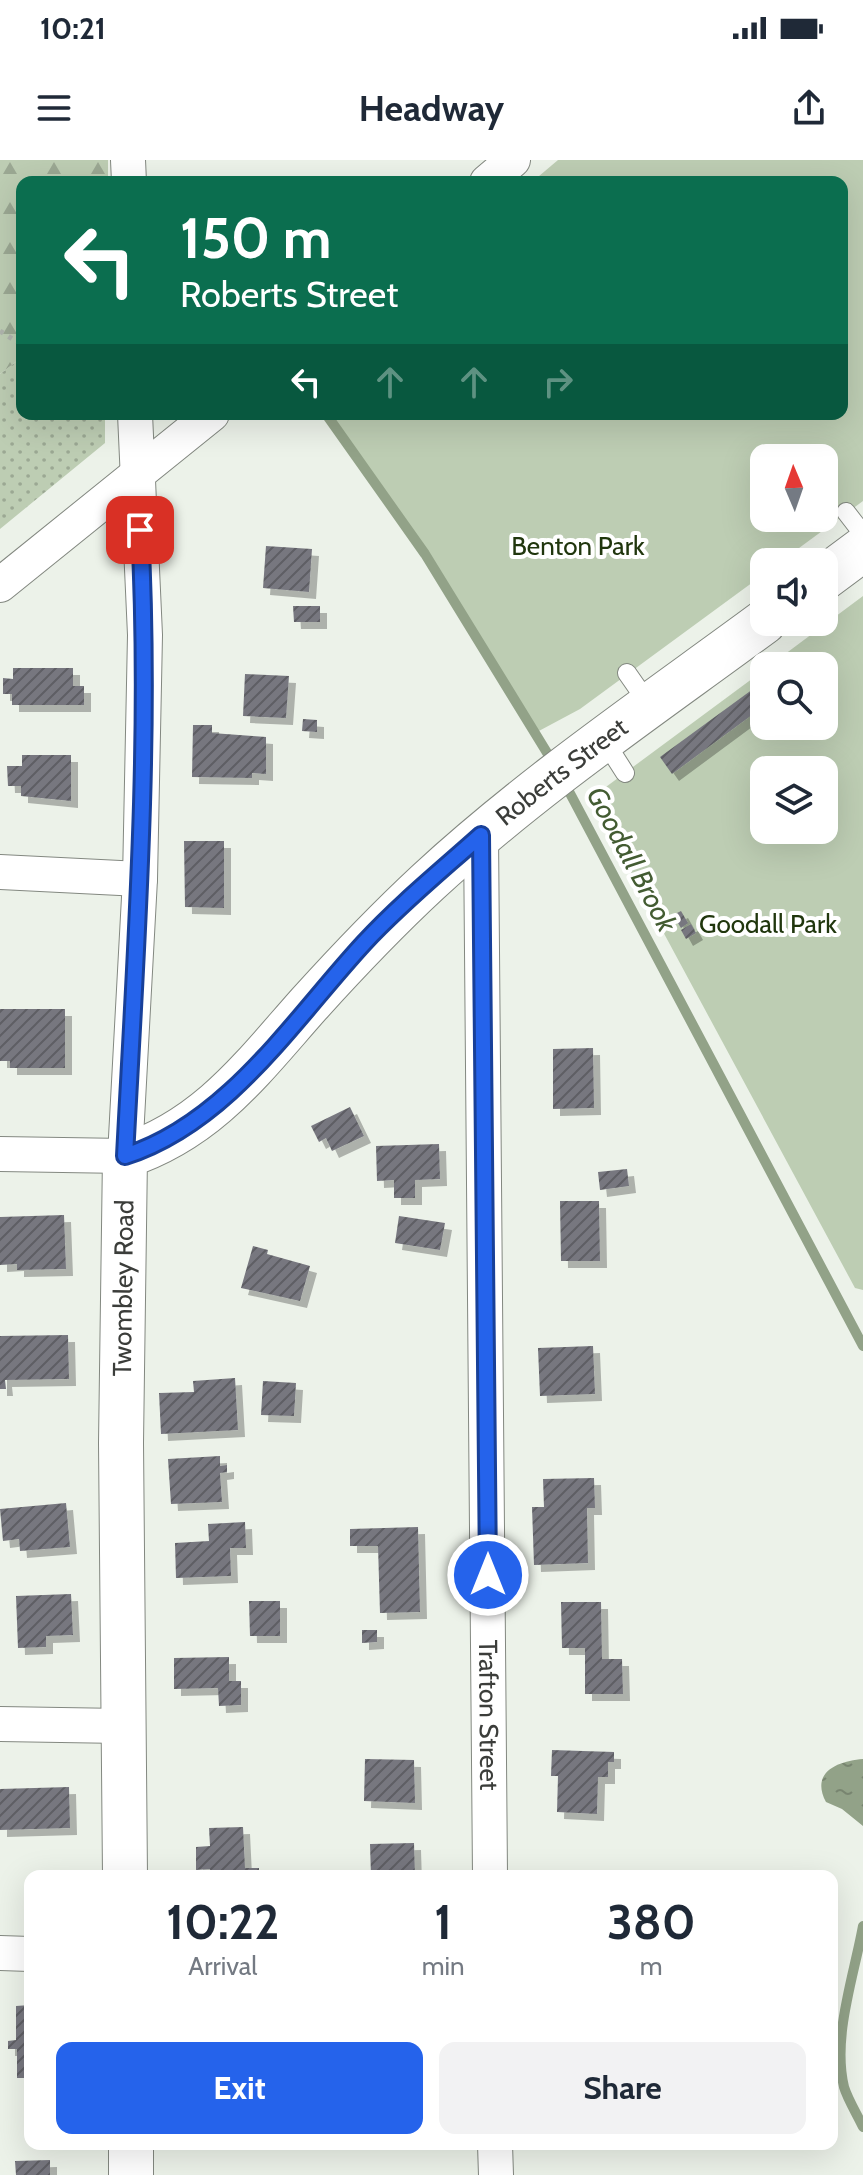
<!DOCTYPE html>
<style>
body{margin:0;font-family:Cabin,sans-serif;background:#f2f2f3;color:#1f2937;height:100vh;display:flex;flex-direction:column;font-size:30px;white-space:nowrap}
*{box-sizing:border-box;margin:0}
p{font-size:26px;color:#747a83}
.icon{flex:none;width:44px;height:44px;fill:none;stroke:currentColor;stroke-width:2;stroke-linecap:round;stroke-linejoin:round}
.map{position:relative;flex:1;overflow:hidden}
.panel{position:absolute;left:24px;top:1710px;width:814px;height:280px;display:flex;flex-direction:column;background:#fff;border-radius:16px;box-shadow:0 8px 32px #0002}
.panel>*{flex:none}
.top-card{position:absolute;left:16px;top:16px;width:832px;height:244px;border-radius:16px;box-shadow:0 8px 32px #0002;background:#0b6e4f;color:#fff;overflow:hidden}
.needle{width:52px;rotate:358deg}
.controls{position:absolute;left:750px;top:284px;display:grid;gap:16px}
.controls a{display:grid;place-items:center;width:88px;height:88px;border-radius:16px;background:#fff;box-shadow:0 8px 32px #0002;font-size:40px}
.pin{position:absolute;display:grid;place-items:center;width:68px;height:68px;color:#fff;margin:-34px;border-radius:16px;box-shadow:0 4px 12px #0006}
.me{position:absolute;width:88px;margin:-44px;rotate:0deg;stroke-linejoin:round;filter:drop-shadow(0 0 6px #0008)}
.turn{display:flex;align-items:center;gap:28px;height:168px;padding:0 32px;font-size:36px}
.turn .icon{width:104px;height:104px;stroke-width:2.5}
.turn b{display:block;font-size:56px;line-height:68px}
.lanes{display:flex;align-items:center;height:76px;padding:0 32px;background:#0003;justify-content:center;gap:40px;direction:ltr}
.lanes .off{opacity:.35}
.eta{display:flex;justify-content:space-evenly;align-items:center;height:136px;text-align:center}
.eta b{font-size:48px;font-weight:700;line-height:56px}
.action{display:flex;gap:16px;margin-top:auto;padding:16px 32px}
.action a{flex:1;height:92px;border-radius:16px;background:#2563eb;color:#fff;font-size:32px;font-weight:700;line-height:92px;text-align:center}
.action a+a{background:#f2f2f3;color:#1f2937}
.status{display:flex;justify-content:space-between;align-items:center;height:56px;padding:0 40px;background:#fff;direction:ltr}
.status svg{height:22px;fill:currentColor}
header{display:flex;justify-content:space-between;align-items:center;height:104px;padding:0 32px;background:#fff;font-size:36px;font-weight:700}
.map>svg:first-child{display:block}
.grass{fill:url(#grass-dots)}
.forest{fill:url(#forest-firs)}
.park{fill:#bdcdb3;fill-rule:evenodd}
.water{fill:url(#water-ripples)}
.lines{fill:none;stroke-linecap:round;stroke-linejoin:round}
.stream{stroke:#92a288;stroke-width:10}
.building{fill:url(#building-hatch);filter:url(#shadow)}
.lane-casing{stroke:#838880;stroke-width:20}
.street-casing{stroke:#838880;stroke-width:36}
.secondary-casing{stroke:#838880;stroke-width:46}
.path{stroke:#afb4ad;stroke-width:5;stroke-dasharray:4 6;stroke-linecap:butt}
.lane{stroke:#fff;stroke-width:18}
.street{stroke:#fff;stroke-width:34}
.secondary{stroke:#fff;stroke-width:44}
.route-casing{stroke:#184099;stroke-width:20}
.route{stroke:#2563eb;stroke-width:14}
.labels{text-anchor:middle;stroke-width:8;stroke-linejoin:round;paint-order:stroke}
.park-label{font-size:26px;fill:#20360d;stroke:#fff}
.street-label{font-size:26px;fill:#3b3d3a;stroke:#fff}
.water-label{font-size:28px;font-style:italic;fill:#435c32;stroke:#fff}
</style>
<div class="status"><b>10:21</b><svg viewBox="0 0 49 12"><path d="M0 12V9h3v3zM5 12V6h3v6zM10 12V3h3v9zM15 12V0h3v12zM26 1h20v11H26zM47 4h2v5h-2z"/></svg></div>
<header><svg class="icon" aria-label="menu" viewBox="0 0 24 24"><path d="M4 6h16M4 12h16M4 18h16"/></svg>Headway<svg class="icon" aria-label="share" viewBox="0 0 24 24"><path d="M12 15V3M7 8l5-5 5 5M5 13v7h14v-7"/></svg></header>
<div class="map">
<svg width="863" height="2015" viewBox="0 0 863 2015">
<defs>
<pattern id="grass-dots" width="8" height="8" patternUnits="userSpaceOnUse" patternTransform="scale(2)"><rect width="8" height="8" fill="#bdcdb3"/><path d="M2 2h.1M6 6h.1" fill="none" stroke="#9ba893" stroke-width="1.8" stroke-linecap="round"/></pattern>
<pattern id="forest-firs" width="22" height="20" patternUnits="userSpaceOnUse" patternTransform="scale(2)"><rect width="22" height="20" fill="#bdcdb3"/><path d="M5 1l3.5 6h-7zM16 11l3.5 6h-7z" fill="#9ba893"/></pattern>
<pattern id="water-ripples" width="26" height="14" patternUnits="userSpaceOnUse" patternTransform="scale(2)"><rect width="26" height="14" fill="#92a288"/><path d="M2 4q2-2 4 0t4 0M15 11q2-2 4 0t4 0" fill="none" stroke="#788570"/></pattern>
<pattern id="building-hatch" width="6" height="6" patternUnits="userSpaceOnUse" patternTransform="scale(2)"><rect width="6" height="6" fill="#77777f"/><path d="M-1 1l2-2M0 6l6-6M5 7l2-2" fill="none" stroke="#5e5e64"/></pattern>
<filter id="shadow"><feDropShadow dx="7" dy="7" stdDeviation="0" flood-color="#0004"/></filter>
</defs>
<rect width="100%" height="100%" fill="#ecf2e9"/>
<path class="grass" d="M 22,197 L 22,254 L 105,254 L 105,283 L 0,369 L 0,214 Z"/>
<path class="forest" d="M 0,0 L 108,0 L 108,22 L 22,22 L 22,197 L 0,214 Z"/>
<path class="park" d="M 558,0 L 863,0 L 863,341 L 780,402 L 764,402 L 764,414 L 580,549 L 537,572 L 410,373 L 326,254 L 842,254 L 842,22 L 532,22 ZM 764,298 L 824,298 L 824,358 L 764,358 Z
M 863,436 L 863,1130 L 855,1128 L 591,638 L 764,510 L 764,566 L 824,566 L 824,506 L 769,506 ZM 764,610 L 824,610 L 824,670 L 764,670 Z"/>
<path class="water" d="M 863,1599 L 863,1666 L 842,1649 L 826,1642 C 810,1612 838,1601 863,1599 Z"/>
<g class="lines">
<path class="stream" d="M 326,254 L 425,394 L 554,604
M 564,622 L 863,1186
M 863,1766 C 854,1816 832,1877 844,1927 C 848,1940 857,1954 863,1967"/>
</g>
<path class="building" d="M 266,386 L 312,389 L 309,432 L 263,428 Z
M 293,446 L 320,446 L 320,462 L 294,462 Z
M 805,493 L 815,506 L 794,506 L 791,503 Z
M 13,508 L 73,508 L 73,526 L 84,526 L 84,545 L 12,545 L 12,534 L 3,534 L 3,518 L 13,519 Z
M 245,514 L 289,516 L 286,558 L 243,556 Z
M 764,521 L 764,546 L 672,614 L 660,597 Z
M 303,559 L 317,560 L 317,572 L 302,571 Z
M 193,565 L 212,565 L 212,573 L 266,577 L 266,614 L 252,613 L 252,618 L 192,617 Z
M 22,595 L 71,595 L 71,641 L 21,636 L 21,626 L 8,626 L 7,606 L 22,606 Z
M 184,681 L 224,681 L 224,748 L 185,747 Z
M 681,751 L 688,763 L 681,768 L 673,755 Z
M 691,764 L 696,773 L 686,779 L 681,770 Z
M 0,849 L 65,849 L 65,908 L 10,908 L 10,901 L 0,901 Z
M 593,888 L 594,948 L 553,949 L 553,889 Z
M 350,947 L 364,976 L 332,991 L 326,978 L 319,982 L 311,966 Z
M 439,984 L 440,1019 L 415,1020 L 415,1038 L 394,1038 L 394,1020 L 377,1021 L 376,986 Z
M 627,1009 L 629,1026 L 600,1030 L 598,1012 Z
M 560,1041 L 599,1041 L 600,1101 L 561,1101 Z
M 64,1055 L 66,1109 L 17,1110 L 17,1104 L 0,1105 L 0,1057 Z
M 399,1056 L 445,1063 L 440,1090 L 395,1083 Z
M 253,1086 L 268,1090 L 267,1094 L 310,1106 L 300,1141 L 241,1128 Z
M 68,1175 L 69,1219 L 5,1220 L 6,1229 L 0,1229 L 0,1176 Z
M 593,1186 L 595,1234 L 540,1236 L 538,1188 Z
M 235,1218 L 238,1270 L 161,1274 L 159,1233 L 194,1232 L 193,1221 Z
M 263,1221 L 296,1223 L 294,1256 L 261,1255 Z
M 220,1296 L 220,1306 L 227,1305 L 227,1312 L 220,1313 L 222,1342 L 171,1344 L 168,1299 Z
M 594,1318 L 595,1348 L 587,1348 L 588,1403 L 534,1405 L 532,1347 L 544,1347 L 543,1319 Z
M 66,1343 L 70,1387 L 20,1391 L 19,1379 L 3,1381 L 0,1349 Z
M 245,1362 L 246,1388 L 230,1388 L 231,1416 L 176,1418 L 175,1383 L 209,1381 L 208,1364 Z
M 418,1367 L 420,1452 L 380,1453 L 378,1386 L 350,1386 L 350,1369 Z
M 71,1434 L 73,1475 L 46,1476 L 46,1487 L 18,1488 L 16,1436 Z
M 249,1441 L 280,1441 L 280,1476 L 250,1476 Z
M 561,1442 L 601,1442 L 602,1499 L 622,1499 L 623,1534 L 585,1534 L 585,1488 L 562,1488 Z
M 362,1470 L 377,1470 L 377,1482 L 362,1483 Z
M 229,1497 L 229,1521 L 241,1521 L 241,1545 L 219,1546 L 218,1528 L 174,1529 L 174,1498 Z
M 552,1590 L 614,1592 L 614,1602 L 608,1602 L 608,1617 L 598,1617 L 597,1654 L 557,1652 L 558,1616 L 551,1616 Z
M 365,1599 L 414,1600 L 415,1643 L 364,1641 Z
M 69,1627 L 70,1668 L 0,1670 L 0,1629 Z
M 243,1667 L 245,1708 L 259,1708 L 259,1716 L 211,1716 L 210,1709 L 196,1710 L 196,1687 L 210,1686 L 209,1668 Z
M 414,1683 L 415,1716 L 371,1716 L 370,1684 Z
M 30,1845 L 30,1918 L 17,1918 L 17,1889 L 8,1889 L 8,1881 L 16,1880 L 16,1846 Z
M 50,2000 L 50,2015 L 16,2015 L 15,2001 Z"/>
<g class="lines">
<defs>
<path id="lane" d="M 846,352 L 863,374
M 627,513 L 650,546
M 604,580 L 625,613"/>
<g id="street">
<path d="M 128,0 L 129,22"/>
<path d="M 487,22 L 513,0"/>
<path d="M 0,425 L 212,254"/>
<path id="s1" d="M 481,675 L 490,1716"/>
<path d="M 0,712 L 140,719"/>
<path d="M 0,994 L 125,996 L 140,719 L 145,475 L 135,254"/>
<path d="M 0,1564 L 122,1566"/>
<path d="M 0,1793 L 30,1794"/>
<path d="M 495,1984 L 496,2015"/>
</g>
<g id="secondary">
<path d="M 824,418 L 863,389"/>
<path id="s2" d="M 125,1716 L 121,1283 L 125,996 C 208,969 253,907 309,844 C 347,802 386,761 428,722 C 532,626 650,546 764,462"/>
<path d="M 131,1984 L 131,2015"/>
</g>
</defs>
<use href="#lane" class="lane-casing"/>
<use href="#street" class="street-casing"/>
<use href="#secondary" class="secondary-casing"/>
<path class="path" d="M 0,171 L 22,185"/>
<use href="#lane" class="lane"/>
<use href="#street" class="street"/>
<use href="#secondary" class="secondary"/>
</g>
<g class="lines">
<defs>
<path id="route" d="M 140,370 C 151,578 136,788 125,996 C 228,963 293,860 364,783 C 400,744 442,710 481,675 L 488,1415"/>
</defs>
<use href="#route" class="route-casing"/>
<use href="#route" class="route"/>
</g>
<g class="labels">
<g class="park-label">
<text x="578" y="395">Benton Park</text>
<text x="768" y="773">Goodall Park</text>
</g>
<g class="street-label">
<text dy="9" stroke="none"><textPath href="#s2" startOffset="1306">Roberts Street</textPath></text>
<text dy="9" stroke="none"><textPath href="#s2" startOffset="588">Twombley Road</textPath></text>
<text dy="9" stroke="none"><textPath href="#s1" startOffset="880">Trafton Street</textPath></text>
</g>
<g class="water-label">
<text transform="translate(632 699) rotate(62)" y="10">Goodall Brook</text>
</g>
</g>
</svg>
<div class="controls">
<a><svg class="needle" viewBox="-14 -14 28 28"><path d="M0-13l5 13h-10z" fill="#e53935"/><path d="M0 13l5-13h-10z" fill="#747a83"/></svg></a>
<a><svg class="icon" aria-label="sound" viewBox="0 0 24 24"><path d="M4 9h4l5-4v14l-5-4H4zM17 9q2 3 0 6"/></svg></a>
<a><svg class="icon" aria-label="search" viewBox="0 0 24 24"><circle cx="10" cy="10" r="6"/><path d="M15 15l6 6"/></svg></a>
<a><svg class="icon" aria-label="layers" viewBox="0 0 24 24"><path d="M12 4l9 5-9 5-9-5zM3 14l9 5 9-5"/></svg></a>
</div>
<div class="pin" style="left:140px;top:370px;background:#d93025"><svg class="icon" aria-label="arrive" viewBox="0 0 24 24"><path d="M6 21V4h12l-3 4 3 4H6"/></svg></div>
<svg class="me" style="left:488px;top:1415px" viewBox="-20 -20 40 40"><circle r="17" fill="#2563eb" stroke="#fff" stroke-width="3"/><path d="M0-11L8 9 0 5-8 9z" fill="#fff"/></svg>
<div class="top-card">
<div class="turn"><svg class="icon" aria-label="left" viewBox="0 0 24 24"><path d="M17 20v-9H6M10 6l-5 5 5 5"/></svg><div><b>150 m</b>Roberts Street</div></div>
<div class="lanes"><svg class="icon" aria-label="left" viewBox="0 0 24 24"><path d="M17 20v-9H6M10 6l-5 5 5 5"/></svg><svg class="icon off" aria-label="ahead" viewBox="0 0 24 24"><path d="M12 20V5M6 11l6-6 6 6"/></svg><svg class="icon off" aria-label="ahead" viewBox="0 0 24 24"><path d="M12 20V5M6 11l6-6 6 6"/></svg><svg class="icon off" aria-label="right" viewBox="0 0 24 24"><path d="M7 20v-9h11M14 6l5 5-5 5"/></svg></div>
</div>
<section class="panel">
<div class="eta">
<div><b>10:22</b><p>Arrival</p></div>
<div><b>1</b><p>min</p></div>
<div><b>380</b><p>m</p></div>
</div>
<div class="action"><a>Exit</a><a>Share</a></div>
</section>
</div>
